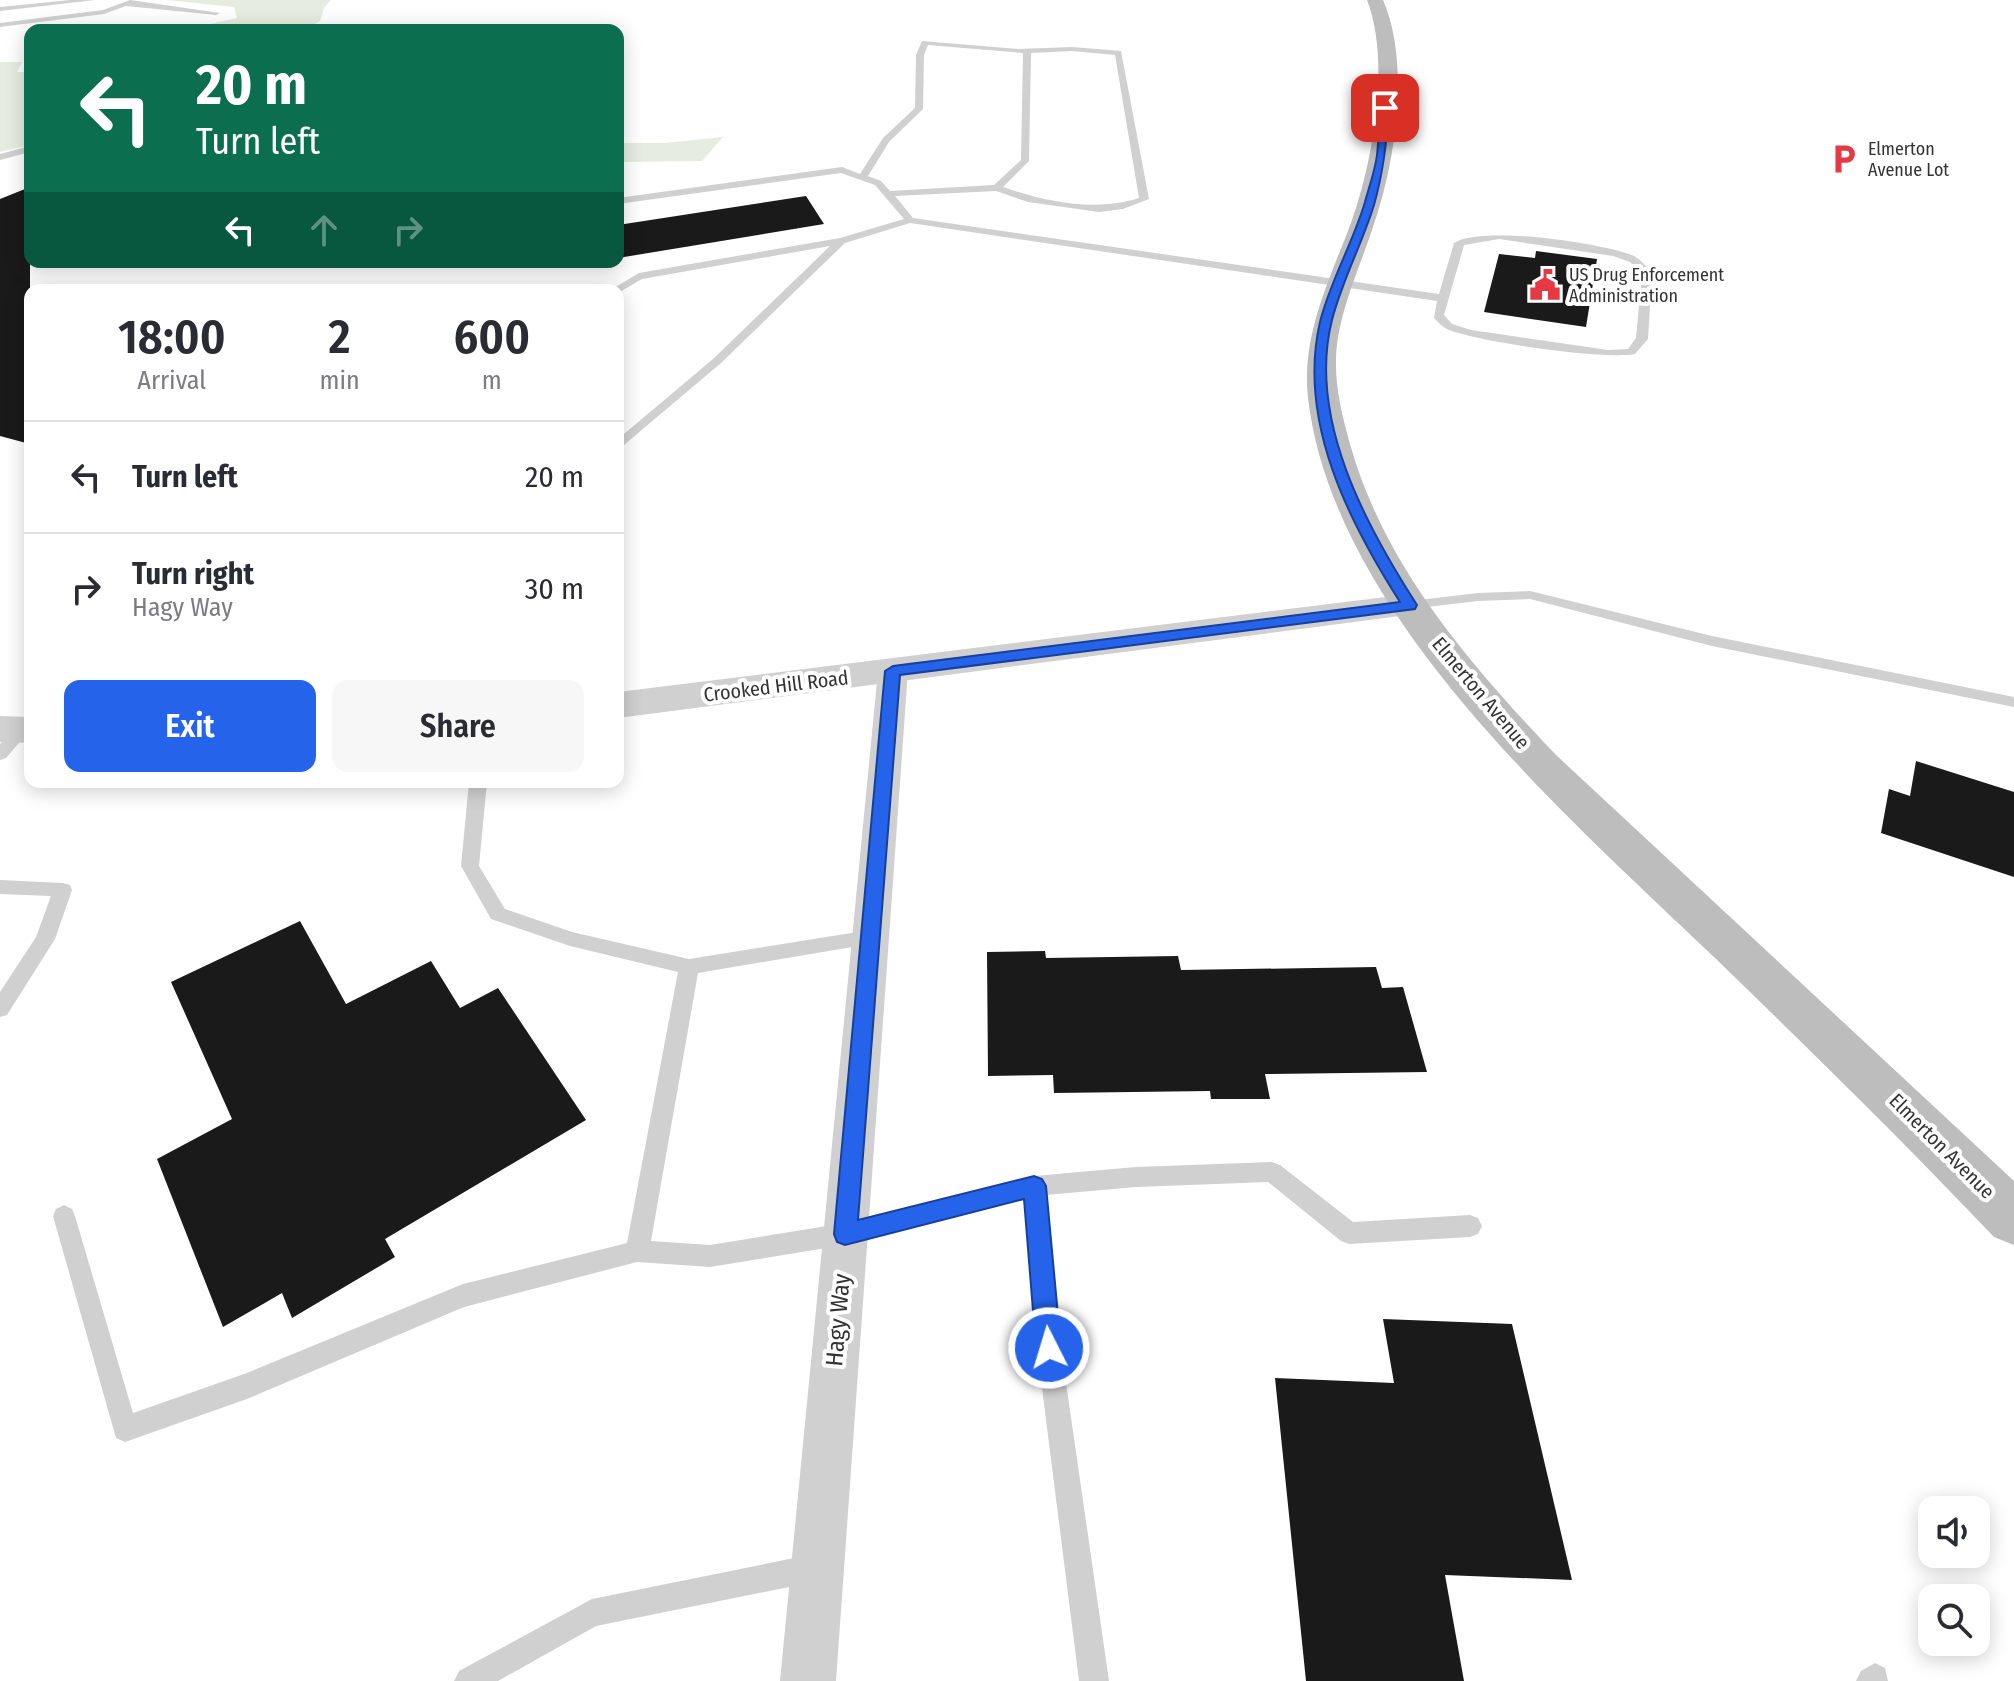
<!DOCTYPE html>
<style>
body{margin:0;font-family:"Fira Sans Condensed",sans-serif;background:#f7f7f7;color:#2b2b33;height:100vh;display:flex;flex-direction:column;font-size:30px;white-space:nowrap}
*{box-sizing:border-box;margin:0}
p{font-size:26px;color:#7c7c81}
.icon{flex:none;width:44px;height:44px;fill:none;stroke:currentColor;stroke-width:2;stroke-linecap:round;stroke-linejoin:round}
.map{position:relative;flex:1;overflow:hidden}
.drawer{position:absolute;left:24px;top:284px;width:600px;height:504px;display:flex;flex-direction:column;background:#fff;border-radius:16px;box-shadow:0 4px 20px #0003}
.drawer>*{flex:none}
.banner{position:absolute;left:24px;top:24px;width:600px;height:244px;border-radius:16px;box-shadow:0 4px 20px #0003;background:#0b6e4f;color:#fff;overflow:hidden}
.fabs{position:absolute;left:1918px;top:1496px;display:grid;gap:16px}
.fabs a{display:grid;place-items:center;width:72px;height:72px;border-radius:16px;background:#fff;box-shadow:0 4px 20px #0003;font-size:40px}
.pin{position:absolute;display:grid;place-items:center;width:68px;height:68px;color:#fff;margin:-34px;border-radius:16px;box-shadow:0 4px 12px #0006}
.me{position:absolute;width:88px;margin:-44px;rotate:355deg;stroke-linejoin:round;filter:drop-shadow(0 0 6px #0008)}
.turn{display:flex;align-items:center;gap:28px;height:168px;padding:0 40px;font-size:36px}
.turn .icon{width:104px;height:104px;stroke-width:2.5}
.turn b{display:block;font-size:56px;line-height:68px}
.lanes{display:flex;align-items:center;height:76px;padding:0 40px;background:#0003;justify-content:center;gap:40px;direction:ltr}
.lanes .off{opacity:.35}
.eta{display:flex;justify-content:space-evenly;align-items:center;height:136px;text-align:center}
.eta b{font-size:48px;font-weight:600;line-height:56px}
.button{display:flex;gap:16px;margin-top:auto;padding:16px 40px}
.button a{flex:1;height:92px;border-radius:16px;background:#2563eb;color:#fff;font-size:32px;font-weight:600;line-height:92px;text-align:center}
.button a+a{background:#f7f7f7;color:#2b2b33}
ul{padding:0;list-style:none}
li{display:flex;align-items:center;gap:24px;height:112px;padding:0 40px;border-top:2px solid #e1e1e2}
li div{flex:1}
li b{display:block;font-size:30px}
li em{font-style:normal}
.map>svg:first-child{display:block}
.green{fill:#e6ecdf}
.building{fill:#1a1a1a}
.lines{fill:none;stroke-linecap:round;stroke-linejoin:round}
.service{fill:#d0d0d0;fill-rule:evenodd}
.minor{fill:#d0d0d0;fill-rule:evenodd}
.tertiary{fill:#d0d0d0;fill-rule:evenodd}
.secondary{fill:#bdbdbd;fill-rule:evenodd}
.route{fill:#2563eb;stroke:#184099;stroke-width:2}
.labels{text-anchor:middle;stroke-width:8;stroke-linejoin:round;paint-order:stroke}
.far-poi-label{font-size:18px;fill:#333;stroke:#fff;text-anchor:start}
.street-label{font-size:20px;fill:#333;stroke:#fff}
.near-street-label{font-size:24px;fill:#333;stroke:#fff}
</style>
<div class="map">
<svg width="2014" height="1681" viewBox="0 0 2014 1681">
<rect width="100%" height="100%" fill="#fff"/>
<path class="green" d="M 167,0 L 331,0 L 324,8 L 320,21 L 304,30 L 183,30 L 237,18 L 234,7 Z
M 0,62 L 22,62 L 17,72 L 30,72 L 30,145 L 0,152 Z
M 723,137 L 702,161 L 618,162 L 618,143 L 665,143 Z"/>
<path class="building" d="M 30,187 L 30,444 L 0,436 L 0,199 Z
M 806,196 L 824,224 L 618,258 L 618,225 Z
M 1536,251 L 1597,259 L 1586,327 L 1484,312 L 1499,254 L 1535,258 Z
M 1916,761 L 2014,792 L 2014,877 L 1881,833 L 1889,789 L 1910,796 Z
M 300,921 L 346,1004 L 431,961 L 460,1008 L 498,988 L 586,1120 L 385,1239 L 395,1257 L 292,1318 L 282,1293 L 223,1327 L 157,1159 L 232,1119 L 171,982 Z
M 1045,951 L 1046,958 L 1178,956 L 1181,970 L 1376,967 L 1382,988 L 1403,987 L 1427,1072 L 1265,1074 L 1270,1099 L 1211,1099 L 1210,1091 L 1054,1093 L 1053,1075 L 988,1076 L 987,952 Z
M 1383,1319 L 1512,1324 L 1572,1580 L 1445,1575 L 1464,1681 L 1306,1681 L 1275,1378 L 1394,1383 Z"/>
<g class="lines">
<path class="service" d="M 71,0 L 95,0 L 0,11 L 0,7 Z
M 130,0 L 220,13 L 216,15 L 126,6 L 104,14 L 0,27 L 0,23 L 103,10 Z
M 922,41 L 1018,49 L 1072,47 L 1121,51 L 1149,199 L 1123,209 L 1099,212 L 1028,202 L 996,191 L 895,196 L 913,218 L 1439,294 L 1454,243 C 1480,225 1603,243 1634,256 C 1641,260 1647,267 1652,273 L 1648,339 L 1635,354 C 1603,360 1480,342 1449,330 C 1442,327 1439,323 1434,318 L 1437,301 L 910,223 L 845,243 L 721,363 L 618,450 L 618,439 L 713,359 L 830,246 L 642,279 L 618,293 L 618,290 L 613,290 L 614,288 L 639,273 L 840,238 L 904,219 L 875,185 L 841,173 L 618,204 L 618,198 L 842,167 L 860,174 L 883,138 L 915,108 L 916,55 ZM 928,45 L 1023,53 L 1021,160 L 994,185 L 890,191 L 881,181 L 868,176 L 889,142 L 923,109 L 924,55 ZM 1072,51 L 1115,55 L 1139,198 C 1095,212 1046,202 1003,187 L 1029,161 L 1031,53 ZM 1499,239 L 1613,256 L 1630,262 L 1642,274 L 1636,338 L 1628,349 L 1608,350 L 1471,330 L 1452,324 L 1444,315 L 1464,245 Z
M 30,146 L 30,152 L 0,160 L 0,154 Z
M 1530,591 L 1712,636 L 2014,697 L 2014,707 L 1712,646 L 1530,599 L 1478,601 L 1410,609 L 1403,605 L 1410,601 L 1478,593 Z
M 22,725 L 30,730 L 6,758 L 0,760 L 0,744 L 16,726 Z
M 469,782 L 487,782 L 479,866 L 505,909 L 572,932 L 689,959 L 870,930 L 877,932 L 880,937 L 877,942 L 870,944 L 698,973 L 651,1241 L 710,1245 L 845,1223 L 1034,1176 L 1136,1167 L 1272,1162 L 1280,1165 L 1353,1222 L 1470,1215 L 1478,1218 L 1482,1226 L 1478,1234 L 1470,1237 L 1349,1244 L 1341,1241 L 1268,1182 L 1136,1187 L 1046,1195 L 1061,1348 L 1109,1681 L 1079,1681 L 1037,1348 L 1024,1199 L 845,1245 L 710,1267 L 637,1262 L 464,1307 L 247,1399 L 125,1442 L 116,1438 L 53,1216 L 56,1209 L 64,1205 L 72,1209 L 75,1216 L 133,1413 L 247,1373 L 463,1284 L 627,1243 L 678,972 L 570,946 L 491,919 L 461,866 Z
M 0,880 L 63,883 L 70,885 L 72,890 L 55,939 L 7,1015 L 0,1017 L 0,992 L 36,937 L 51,896 L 0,894 Z
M 814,1554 L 824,1558 L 828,1568 L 824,1578 L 814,1582 L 596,1626 L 498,1681 L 454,1681 L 459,1671 L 592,1599 Z
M 1875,1663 L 1885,1668 L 1888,1681 L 1856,1681 L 1861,1671 Z"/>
<path class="minor" d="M 893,662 L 904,664 L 908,671 L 836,1681 L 780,1681 L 878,671 L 882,664 Z"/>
<path class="tertiary" d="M 1410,594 L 1423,597 L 1428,605 L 1423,613 L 618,718 L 618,692 Z
M 0,716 L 30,717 L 30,743 L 0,742 Z"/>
<path class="secondary" d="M 1367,0 L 1383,0 C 1410,61 1396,159 1375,221 C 1363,259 1345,297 1338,337 C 1332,375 1340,408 1350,444 C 1385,568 1470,664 1556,755 L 2014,1181 L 2014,1245 L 1994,1237 C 1904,1142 1810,1050 1715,958 C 1566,815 1333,614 1308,398 C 1301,335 1330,279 1351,223 C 1373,161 1391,62 1367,0 Z"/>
</g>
<path class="route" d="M 1382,107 L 1389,108 C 1387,142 1383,173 1374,205 C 1362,244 1342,281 1332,320 C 1307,418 1366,526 1417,605 L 1415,609 L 900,675 L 858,1220 L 1034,1176 L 1042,1179 L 1046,1186 L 1061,1348 L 1057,1357 L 1049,1360 L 1040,1357 L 1036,1348 L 1024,1199 L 845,1245 L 837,1242 L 834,1234 L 885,671 L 893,666 L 1400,602 C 1349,522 1297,421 1320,322 C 1330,281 1353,243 1365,202 C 1369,187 1375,171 1377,155 C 1379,139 1378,122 1382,107 Z"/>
<defs>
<symbol id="parking-bare" viewBox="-9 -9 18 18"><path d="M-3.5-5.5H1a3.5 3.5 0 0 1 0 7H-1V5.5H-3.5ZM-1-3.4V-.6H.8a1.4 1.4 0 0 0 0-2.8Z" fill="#e63946" stroke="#fff" stroke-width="2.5" paint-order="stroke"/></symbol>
<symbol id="civic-bare" viewBox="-9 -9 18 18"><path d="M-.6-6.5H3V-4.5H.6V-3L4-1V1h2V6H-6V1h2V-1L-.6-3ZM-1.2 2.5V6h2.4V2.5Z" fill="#e63946" stroke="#fff" stroke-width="2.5" paint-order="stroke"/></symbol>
</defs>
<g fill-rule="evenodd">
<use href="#parking-bare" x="1822" y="137" width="44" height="44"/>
<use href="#civic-bare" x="1523" y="263" width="44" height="44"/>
</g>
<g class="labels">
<g class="far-poi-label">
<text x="1868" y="155">Elmerton<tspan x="1868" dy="21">Avenue Lot</tspan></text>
<text x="1569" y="281">US Drug Enforcement<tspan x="1569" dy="21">Administration</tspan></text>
</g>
<g class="street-label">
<text transform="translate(776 686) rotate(-7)" y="7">Crooked Hill Road</text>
<text transform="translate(1481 693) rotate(50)" y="7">Elmerton Avenue</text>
<text transform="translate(1942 1146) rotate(45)" y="7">Elmerton Avenue</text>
</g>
<g class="near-street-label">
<text transform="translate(838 1320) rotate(-85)" y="8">Hagy Way</text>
</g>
</g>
</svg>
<div class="fabs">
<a><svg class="icon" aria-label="sound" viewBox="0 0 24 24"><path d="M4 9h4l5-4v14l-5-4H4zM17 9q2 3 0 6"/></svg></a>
<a><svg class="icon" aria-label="search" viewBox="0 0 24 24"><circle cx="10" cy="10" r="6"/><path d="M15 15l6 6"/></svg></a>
</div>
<div class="pin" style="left:1385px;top:108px;background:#d93025"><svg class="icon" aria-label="arrive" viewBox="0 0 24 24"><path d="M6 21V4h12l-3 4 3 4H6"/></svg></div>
<svg class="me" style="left:1049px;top:1348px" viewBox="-20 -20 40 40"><circle r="17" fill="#2563eb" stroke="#fff" stroke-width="3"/><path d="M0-11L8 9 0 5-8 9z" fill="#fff"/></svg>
<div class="banner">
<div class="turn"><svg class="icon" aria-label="left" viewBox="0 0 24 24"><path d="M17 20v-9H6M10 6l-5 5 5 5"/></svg><div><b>20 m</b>Turn left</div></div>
<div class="lanes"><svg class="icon" aria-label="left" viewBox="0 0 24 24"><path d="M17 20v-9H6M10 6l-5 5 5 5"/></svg><svg class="icon off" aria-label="ahead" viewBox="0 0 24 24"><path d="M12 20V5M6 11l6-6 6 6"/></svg><svg class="icon off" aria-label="right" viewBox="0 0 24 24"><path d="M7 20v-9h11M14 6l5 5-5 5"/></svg></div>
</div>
<section class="drawer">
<div class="eta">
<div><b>18:00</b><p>Arrival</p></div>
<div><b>2</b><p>min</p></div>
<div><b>600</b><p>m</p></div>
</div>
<ul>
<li><svg class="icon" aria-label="left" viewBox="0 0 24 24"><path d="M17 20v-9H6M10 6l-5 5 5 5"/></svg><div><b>Turn left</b></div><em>20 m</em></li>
<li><svg class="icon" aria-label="right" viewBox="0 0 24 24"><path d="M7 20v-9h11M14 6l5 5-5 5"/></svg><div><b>Turn right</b><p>Hagy Way</p></div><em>30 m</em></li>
</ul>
<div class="button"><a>Exit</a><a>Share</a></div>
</section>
</div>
